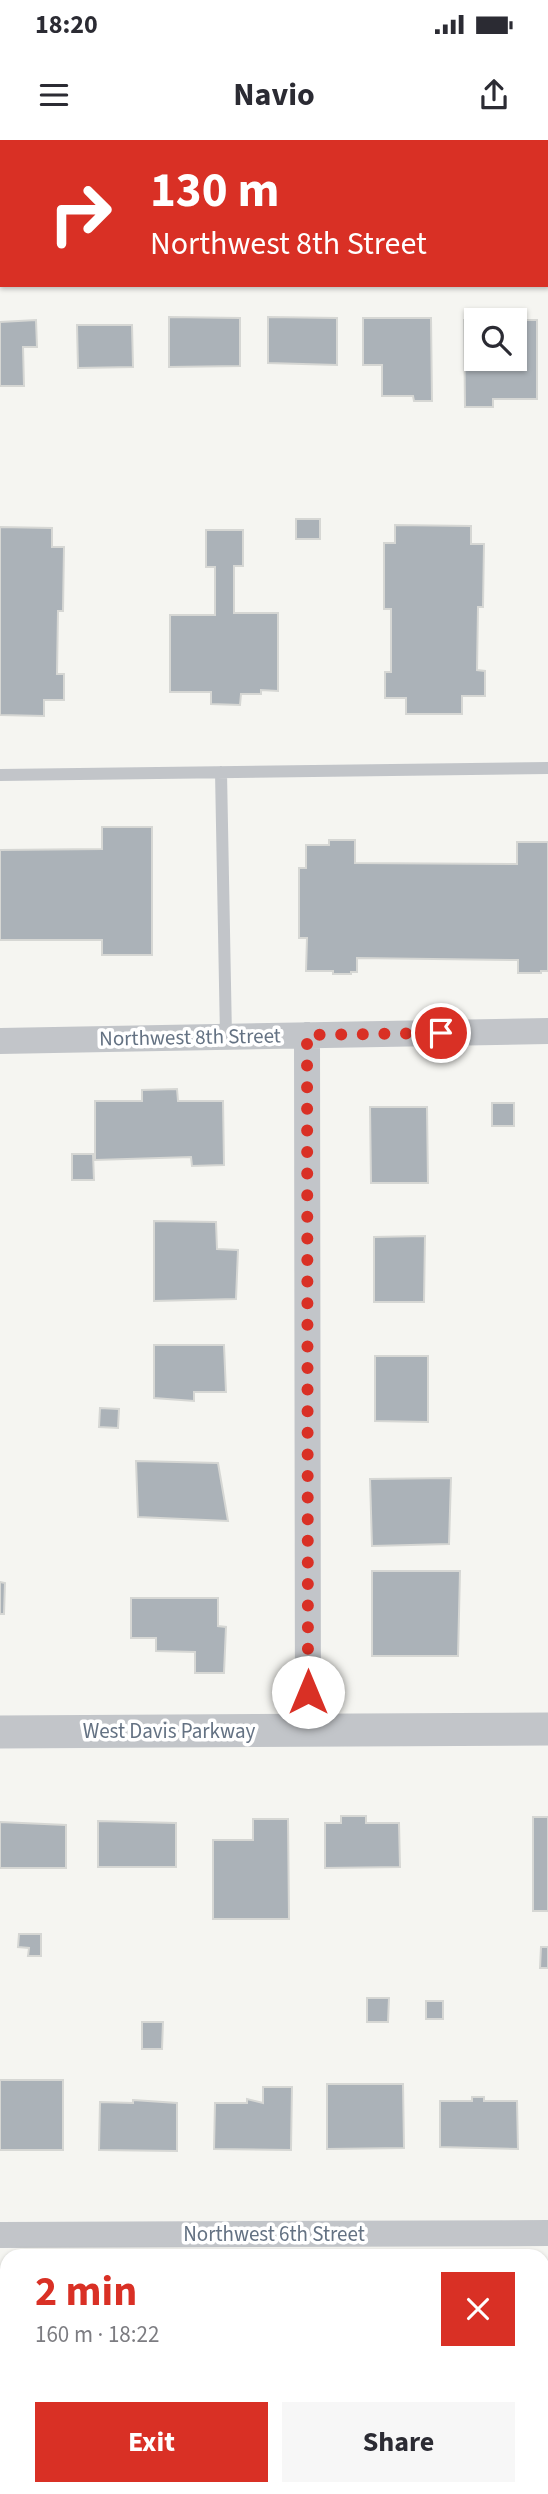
<!DOCTYPE html>
<meta charset="utf-8">
<style>
body{margin:0;font-family:"Source Sans 3",sans-serif;background:#f7f7f7;color:#2b2b33;height:100vh;display:flex;flex-direction:column;font-size:26px;white-space:nowrap}
*{box-sizing:border-box;margin:0}
p{font-size:23px;color:#7c7c81}
.icon{flex:none;width:38px;height:38px;fill:none;stroke:currentColor;stroke-width:2;stroke-linecap:round;stroke-linejoin:round}
.map{position:relative;flex:1;overflow:hidden}
.details{position:absolute;left:0px;top:2109px;width:550px;height:247px;display:flex;flex-direction:column;background:#fff;border-radius:21px 21px 0 0;box-shadow:0 2px 5px #0004}
.details>*{flex:none}
.hud{position:absolute;left:0px;top:0px;width:550px;height:147px;box-shadow:0 2px 5px #0004;background:#d93025;color:#fff;overflow:hidden}
.tools{position:absolute;left:464px;top:168px;display:grid;gap:14px}
.tools a{display:grid;place-items:center;width:63px;height:63px;border-radius:0px;background:#fff;box-shadow:0 2px 5px #0004;font-size:35px}
.pin{position:absolute;display:grid;place-items:center;width:60px;height:60px;color:#fff;margin:-30px;border:4px solid #fff;border-radius:50%;box-shadow:0 2px 7px #0007}
.me{position:absolute;width:77px;margin:-38px;rotate:0deg;stroke-linejoin:round;filter:drop-shadow(0 0 5px #0008)}
.turn{display:flex;align-items:center;gap:24px;height:147px;padding:0 35px;font-size:32px}
.turn .icon{width:91px;height:91px;stroke-width:2.5}
.turn b{display:block;font-size:49px;line-height:60px}
.round{display:grid;place-items:center;flex:none;width:74px;height:74px;border-radius:0px;background:#f7f7f7}
.overview{display:flex;align-items:center;justify-content:space-between;height:119px;padding:0 35px}
h1{font-size:42px;font-weight:700;line-height:52px;color:#d93025}
.action{display:flex;gap:14px;margin-top:auto;padding:14px 35px}
.action a{flex:1;height:80px;border-radius:0px;background:#d93025;color:#fff;font-size:28px;font-weight:700;line-height:80px;text-align:center}
.action a+a{background:#f7f7f7;color:#2b2b33}
.status{display:flex;justify-content:space-between;align-items:center;height:49px;padding:0 35px;background:#fff;direction:ltr}
.status svg{height:19px;fill:currentColor}
header{display:flex;justify-content:space-between;align-items:center;height:91px;padding:0 35px;background:#fff;font-size:32px;font-weight:700}
.map>svg:first-child{display:block}
.building{fill:#abb2b8;stroke:#d6d7d4;stroke-width:2;fill-rule:evenodd}
.lines{fill:none;stroke-linecap:round;stroke-linejoin:round}
.service{stroke:#c2c5c9;stroke-width:12}
.minor{stroke:#c2c5c9;stroke-width:26}
.tertiary{stroke:#c2c5c9;stroke-width:33}
.route{stroke:#d93025;stroke-width:12;stroke-dasharray:0 21.6}
.labels{text-anchor:middle;stroke-width:7;stroke-linejoin:round;paint-order:stroke}
.street-label{font-size:21px;fill:#647283;stroke:#fff}
</style>
<div class="status"><b>18:20</b><svg viewBox="0 0 49 12"><path d="M0 12V9h3v3zM5 12V6h3v6zM10 12V3h3v9zM15 12V0h3v12zM26 1h20v11H26zM47 4h2v5h-2z"/></svg></div>
<header><svg class="icon" aria-label="menu" viewBox="0 0 24 24"><path d="M4 6h16M4 12h16M4 18h16"/></svg>Navio<svg class="icon" aria-label="share" viewBox="0 0 24 24"><path d="M12 15V3M7 8l5-5 5 5M5 13v7h14v-7"/></svg></header>
<div class="map">
<svg width="548" height="2354" viewBox="0 0 548 2354">
<rect width="100%" height="100%" fill="#f5f5f1"/>
<path class="building" d="M 80,0 L 136,0 L 80,2 Z
M 175,0 L 237,0 L 237,2 L 175,2 Z
M 264,0 L 341,0 L 341,2 L 264,2 Z
M 438,0 L 539,0 L 539,2 Z
M 169,177 L 240,178 L 240,226 L 169,227 Z
M 268,177 L 337,178 L 337,225 L 268,223 Z
M 363,178 L 431,178 L 432,261 L 414,261 L 413,256 L 382,256 L 382,225 L 363,225 Z
M 36,180 L 37,207 L 23,207 L 24,246 L 0,246 L 0,182 Z
M 464,180 L 537,180 L 537,259 L 493,259 L 493,267 L 465,267 ZM 476,180 L 514,180 L 514,219 L 476,219 Z
M 77,185 L 132,185 L 133,227 L 78,228 Z
M 296,379 L 320,379 L 320,399 L 296,399 Z
M 395,385 L 471,386 L 471,404 L 484,404 L 483,467 L 478,467 L 477,530 L 485,531 L 485,556 L 462,556 L 462,574 L 406,574 L 406,558 L 385,558 L 385,532 L 391,532 L 391,469 L 384,469 L 384,403 L 395,403 Z
M 0,387 L 52,388 L 52,407 L 64,407 L 63,471 L 58,471 L 57,534 L 64,534 L 64,560 L 44,560 L 44,576 L 0,575 Z
M 206,390 L 243,390 L 243,426 L 234,426 L 234,473 L 278,473 L 278,551 L 261,550 L 261,554 L 241,554 L 240,565 L 211,564 L 211,552 L 170,552 L 170,475 L 215,475 L 215,427 L 206,427 Z
M 102,687 L 152,687 L 152,815 L 102,815 L 102,800 L 0,800 L 0,710 L 102,709 Z
M 329,700 L 355,700 L 355,723 L 517,724 L 517,702 L 548,702 L 548,831 L 541,831 L 541,833 L 518,833 L 518,820 L 357,818 L 357,832 L 351,832 L 351,834 L 333,834 L 333,831 L 306,831 L 307,798 L 299,798 L 299,728 L 306,728 L 306,705 L 329,705 Z
M 177,949 L 178,961 L 223,961 L 224,1025 L 192,1026 L 191,1017 L 95,1020 L 95,961 L 142,961 L 142,950 Z
M 492,963 L 514,963 L 514,986 L 492,986 Z
M 370,967 L 427,967 L 428,1043 L 371,1043 Z
M 72,1014 L 93,1014 L 94,1040 L 72,1040 Z
M 154,1081 L 216,1082 L 217,1109 L 238,1110 L 236,1159 L 154,1161 Z
M 425,1096 L 424,1162 L 374,1162 L 374,1097 Z
M 154,1205 L 224,1205 L 226,1252 L 194,1252 L 194,1261 L 154,1258 Z
M 375,1216 L 428,1216 L 428,1282 L 375,1281 Z
M 100,1268 L 119,1269 L 118,1288 L 99,1287 Z
M 136,1321 L 218,1323 L 228,1381 L 138,1377 Z
M 451,1338 L 449,1404 L 372,1406 L 370,1339 Z
M 372,1431 L 460,1431 L 458,1516 L 372,1516 Z
M 0,1442 L 5,1443 L 4,1474 L 0,1474 Z
M 131,1458 L 218,1458 L 218,1486 L 226,1487 L 224,1533 L 195,1533 L 195,1512 L 156,1511 L 156,1498 L 131,1498 Z
M 341,1676 L 366,1676 L 366,1683 L 399,1683 L 400,1727 L 325,1728 L 325,1683 L 341,1683 Z
M 533,1677 L 548,1677 L 548,1771 L 533,1771 Z
M 253,1679 L 288,1679 L 289,1779 L 213,1779 L 213,1700 L 253,1700 Z
M 98,1681 L 176,1683 L 176,1727 L 98,1727 Z
M 0,1682 L 66,1685 L 66,1728 L 0,1728 Z
M 19,1794 L 41,1794 L 41,1816 L 28,1816 L 29,1808 L 18,1807 Z
M 541,1807 L 548,1807 L 548,1828 L 540,1828 Z
M 367,1858 L 389,1858 L 388,1882 L 367,1882 Z
M 426,1861 L 443,1861 L 443,1879 L 426,1879 Z
M 142,1882 L 163,1882 L 162,1909 L 142,1909 Z
M 0,1940 L 63,1940 L 63,2010 L 0,2010 Z
M 327,1944 L 403,1944 L 404,2008 L 327,2009 Z
M 263,1947 L 292,1947 L 291,2010 L 214,2009 L 215,1963 L 247,1963 L 247,1959 L 263,1963 Z
M 472,1957 L 484,1957 L 484,1961 L 517,1961 L 518,2009 L 440,2007 L 440,1961 L 472,1961 Z
M 133,1960 L 177,1963 L 177,2011 L 99,2010 L 100,1962 L 133,1963 Z
M 542,2187 L 548,2187 L 548,2272 L 542,2272 Z
M 0,2199 L 7,2199 L 7,2245 L 0,2245 Z"/>
<g class="lines">
<path class="service" d="M 221,632 L 226,897
M 0,635 L 548,628"/>
<path class="minor" d="M 0,94 L 2,94
M 307,895 L 308,1591
M 0,901 L 548,891
M 0,2095 L 548,2093"/>
<path class="tertiary" d="M 0,1592 L 548,1589"/>
</g>
<g class="lines">
<path class="route" d="M 308,1552 L 307,895 L 441,893"/>
</g>
<g class="labels">
<g class="street-label">
<text transform="translate(190 897) rotate(-1)" y="7">Northwest 8th Street</text>
<text x="169" y="1598">West Davis Parkway</text>
<text x="274" y="2101">Northwest 6th Street</text>
</g>
</g>
</svg>
<div class="tools">
<a><svg class="icon" aria-label="search" viewBox="0 0 24 24"><circle cx="10" cy="10" r="6"/><path d="M15 15l6 6"/></svg></a>
</div>
<div class="pin" style="left:441px;top:893px;background:#d93025"><svg class="icon" aria-label="arrive" viewBox="0 0 24 24"><path d="M6 21V4h12l-3 4 3 4H6"/></svg></div>
<svg class="me" style="left:308px;top:1552px" viewBox="-20 -20 40 40"><circle r="19" fill="#fff"/><path d="M0-13L10 11 0 6-10 11z" fill="#d93025"/></svg>
<div class="hud">
<div class="turn"><svg class="icon" aria-label="right" viewBox="0 0 24 24"><path d="M7 20v-9h11M14 6l5 5-5 5"/></svg><div><b>130 m</b>Northwest 8th Street</div></div>
</div>
<section class="details">
<div class="overview"><div><h1>2 min</h1><p>160 m · 18:22</p></div><a class="round" style="background:#d93025;color:#fff"><svg class="icon" aria-label="close" viewBox="0 0 24 24"><path d="M6 6l12 12M18 6L6 18"/></svg></a></div>
<div class="action"><a>Exit</a><a>Share</a></div>
</section>
</div>
